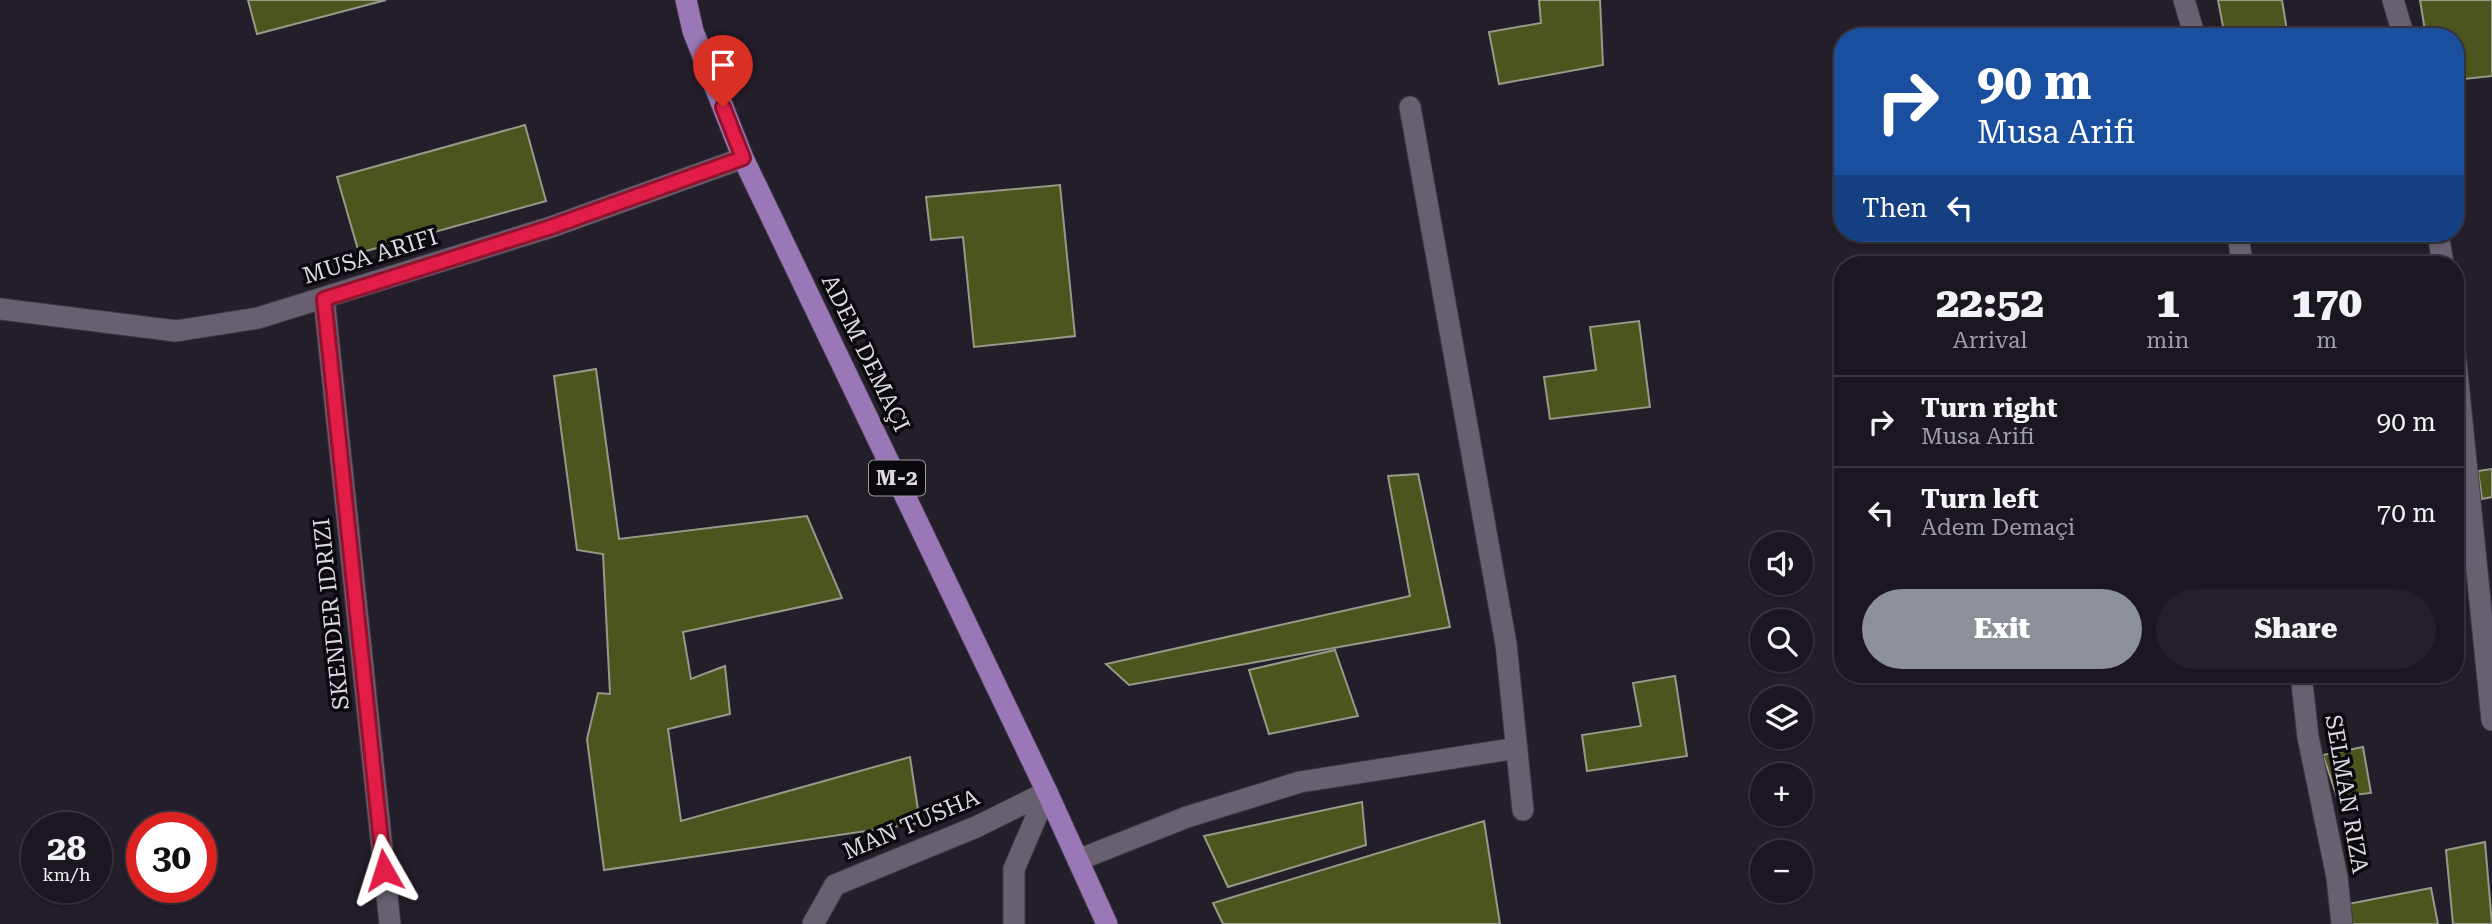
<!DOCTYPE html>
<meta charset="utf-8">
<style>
body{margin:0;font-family:"Roboto Serif",serif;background:#241f29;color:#f1f3f6;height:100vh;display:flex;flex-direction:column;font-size:26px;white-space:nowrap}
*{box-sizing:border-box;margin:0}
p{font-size:23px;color:#a09fa5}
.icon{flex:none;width:38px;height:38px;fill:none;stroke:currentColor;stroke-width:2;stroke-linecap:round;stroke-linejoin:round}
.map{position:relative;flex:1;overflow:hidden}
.drawer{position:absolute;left:1834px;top:256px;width:630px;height:427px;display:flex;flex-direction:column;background:#1b1620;border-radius:28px;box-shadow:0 2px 5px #0004,0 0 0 2px #39353e}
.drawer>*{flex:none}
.hud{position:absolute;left:1834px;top:28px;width:630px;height:214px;border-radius:28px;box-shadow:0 2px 5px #0004,0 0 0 2px #39353e;background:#1a4fa0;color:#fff;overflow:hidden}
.fabs{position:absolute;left:1750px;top:532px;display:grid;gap:14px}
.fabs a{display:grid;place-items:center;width:63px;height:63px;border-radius:50%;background:#1b1620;box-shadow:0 2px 5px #0004,0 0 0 2px #39353e;font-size:35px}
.speed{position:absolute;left:21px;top:812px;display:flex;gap:14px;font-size:35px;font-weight:700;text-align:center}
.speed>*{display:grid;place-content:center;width:91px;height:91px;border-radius:50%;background:#1b1620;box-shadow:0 2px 5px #0004,0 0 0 2px #39353e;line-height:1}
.speed small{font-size:18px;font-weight:400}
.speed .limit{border:10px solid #d22;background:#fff;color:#111}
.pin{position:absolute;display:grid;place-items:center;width:60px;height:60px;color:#fff;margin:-72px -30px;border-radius:50% 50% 50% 0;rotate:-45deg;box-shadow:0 0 7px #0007}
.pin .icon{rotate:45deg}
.me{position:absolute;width:77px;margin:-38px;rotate:354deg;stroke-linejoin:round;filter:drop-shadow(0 0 5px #0008)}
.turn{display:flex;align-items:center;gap:24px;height:147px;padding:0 28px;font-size:32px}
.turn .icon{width:91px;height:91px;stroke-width:2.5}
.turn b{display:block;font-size:49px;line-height:60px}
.then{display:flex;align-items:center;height:66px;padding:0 28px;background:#0003;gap:14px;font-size:26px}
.eta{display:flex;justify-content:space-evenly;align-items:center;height:119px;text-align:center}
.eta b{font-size:42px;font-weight:800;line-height:49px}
.cta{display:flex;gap:14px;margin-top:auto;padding:14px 28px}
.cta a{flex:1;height:80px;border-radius:42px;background:#8c9099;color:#fff;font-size:28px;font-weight:800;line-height:80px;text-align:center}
.cta a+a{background:#241f29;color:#f1f3f6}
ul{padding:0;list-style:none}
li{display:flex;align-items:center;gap:21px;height:91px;padding:0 28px;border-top:2px solid #39353e}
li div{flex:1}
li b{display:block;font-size:26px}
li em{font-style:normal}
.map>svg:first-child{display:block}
.building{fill:#4d551f;stroke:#969a89;stroke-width:2}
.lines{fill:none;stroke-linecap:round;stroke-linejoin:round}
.lane-casing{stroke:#3f3944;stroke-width:23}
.street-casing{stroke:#3f3944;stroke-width:23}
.primary-casing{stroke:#3f3944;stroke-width:23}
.lane{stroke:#68606f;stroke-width:21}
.street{stroke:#68606f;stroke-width:21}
.primary{stroke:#9a77b6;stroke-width:21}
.route-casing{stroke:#92132f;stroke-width:18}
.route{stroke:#e11d48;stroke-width:12}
.labels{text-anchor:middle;stroke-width:7;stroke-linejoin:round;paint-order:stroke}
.shield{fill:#0b090e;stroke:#9d9aa2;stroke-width:2}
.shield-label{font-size:21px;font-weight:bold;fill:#dcd8e1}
.street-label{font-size:23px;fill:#dcd8e1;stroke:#0b090e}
</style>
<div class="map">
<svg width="2492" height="924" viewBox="0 0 2492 924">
<rect width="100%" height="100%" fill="#241d2a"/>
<path class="building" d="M 248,0 L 386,0 L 257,34 Z
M 1539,0 L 1600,0 L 1603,65 L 1499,84 L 1489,32 L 1541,23 Z
M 2218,0 L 2282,0 L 2288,37 L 2225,37 Z
M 2420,0 L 2492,0 L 2492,76 L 2455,80 L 2455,37 L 2426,37 Z
M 525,125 L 546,201 L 359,253 L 337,177 Z
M 1060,185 L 1075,336 L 974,347 L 963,237 L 931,240 L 926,197 Z
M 1639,321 L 1650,407 L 1550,419 L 1544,377 L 1596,370 L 1590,327 Z
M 596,369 L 619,539 L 807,516 L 842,598 L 683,632 L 691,679 L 725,666 L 730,714 L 668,729 L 681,821 L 910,757 L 920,823 L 604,870 L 587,739 L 598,693 L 610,694 L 603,554 L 577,550 L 554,376 Z
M 2492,469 L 2492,497 L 2482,499 L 2478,471 Z
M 1418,474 L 1450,627 L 1129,685 L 1106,664 L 1410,596 L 1388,476 Z
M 1335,650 L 1358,716 L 1269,734 L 1249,670 Z
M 1675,676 L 1687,756 L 1587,771 L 1582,735 L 1641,726 L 1633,683 Z
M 2363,747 L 2371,793 L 2337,797 L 2323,755 Z
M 1362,802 L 1366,845 L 1228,887 L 1204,836 Z
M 1484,821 L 1500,924 L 1223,924 L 1213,903 Z
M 2485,842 L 2492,924 L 2453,924 L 2446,850 Z
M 2431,888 L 2438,924 L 2352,924 L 2348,904 Z"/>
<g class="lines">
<defs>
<path id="lane" d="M 1410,107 L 1506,644 L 1523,810
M 1078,860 L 1187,817 L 1300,782 L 1517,748
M 1014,924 L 1014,869 L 1047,792"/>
<path id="street" d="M 2184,0 L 2195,37
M 2393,0 L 2404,37
M 2238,233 L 2242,264
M 2438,233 L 2443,264
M 324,298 L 390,924
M 0,309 L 176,331 L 258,318 L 551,227 L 743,158
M 2455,353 L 2492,720
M 2301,674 L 2308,737 L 2337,877 L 2342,924
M 813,924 L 835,885 L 976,827 L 1047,792"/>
<path id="primary" d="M 686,0 L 693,31 L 743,158 L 1047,792 L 1107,924"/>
</defs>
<use href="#lane" class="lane-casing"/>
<use href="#street" class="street-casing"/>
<use href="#primary" class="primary-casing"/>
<use href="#lane" class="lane"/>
<use href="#street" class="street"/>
<use href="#primary" class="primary"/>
</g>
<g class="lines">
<defs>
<path id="route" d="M 384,870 L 324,299 L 551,227 L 743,158 L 723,107"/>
</defs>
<use href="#route" class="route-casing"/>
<use href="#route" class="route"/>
</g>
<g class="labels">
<rect class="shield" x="869" y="460.5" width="56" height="35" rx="5"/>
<g class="shield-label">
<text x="897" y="485">M-2</text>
</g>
<g class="street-label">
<text transform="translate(370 256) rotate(-17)" y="8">MUSA ARIFI</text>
<text transform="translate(866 353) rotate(64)" y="8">ADEM DEMAÇI</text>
<text transform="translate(331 614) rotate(-96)" y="8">SKENDER IDRIZI</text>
<text transform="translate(2347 794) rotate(80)" y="8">SELMAN RIZA</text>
<text transform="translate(911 824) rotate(-23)" y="8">MAN TUSHA</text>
</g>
</g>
</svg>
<div class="fabs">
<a><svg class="icon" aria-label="sound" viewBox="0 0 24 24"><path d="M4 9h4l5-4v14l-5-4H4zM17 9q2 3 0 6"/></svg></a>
<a><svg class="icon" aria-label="search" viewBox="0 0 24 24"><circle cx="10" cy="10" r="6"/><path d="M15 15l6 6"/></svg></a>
<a><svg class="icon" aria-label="layers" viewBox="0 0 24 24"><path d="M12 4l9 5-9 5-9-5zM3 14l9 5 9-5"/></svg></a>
<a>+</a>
<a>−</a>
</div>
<div class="speed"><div>28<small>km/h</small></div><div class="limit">30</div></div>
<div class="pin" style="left:723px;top:107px;background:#d93025"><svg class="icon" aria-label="arrive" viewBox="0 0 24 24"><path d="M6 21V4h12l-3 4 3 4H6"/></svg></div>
<svg class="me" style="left:384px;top:870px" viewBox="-20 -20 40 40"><path d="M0-17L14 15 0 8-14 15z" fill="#e11d48" stroke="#fff" stroke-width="4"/></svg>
<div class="hud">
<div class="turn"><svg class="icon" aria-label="right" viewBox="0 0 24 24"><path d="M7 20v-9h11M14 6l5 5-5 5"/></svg><div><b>90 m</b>Musa Arifi</div></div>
<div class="then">Then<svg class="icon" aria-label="left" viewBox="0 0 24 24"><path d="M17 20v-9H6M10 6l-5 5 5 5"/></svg></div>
</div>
<section class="drawer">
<div class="eta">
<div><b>22:52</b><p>Arrival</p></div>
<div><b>1</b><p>min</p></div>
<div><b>170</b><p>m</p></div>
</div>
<ul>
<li><svg class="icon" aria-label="right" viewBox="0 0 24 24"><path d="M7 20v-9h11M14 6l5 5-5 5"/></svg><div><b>Turn right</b><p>Musa Arifi</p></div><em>90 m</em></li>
<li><svg class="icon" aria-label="left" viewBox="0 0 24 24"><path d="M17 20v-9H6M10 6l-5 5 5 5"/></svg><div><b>Turn left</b><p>Adem Demaçi</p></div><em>70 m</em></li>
</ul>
<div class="cta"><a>Exit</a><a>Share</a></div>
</section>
</div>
